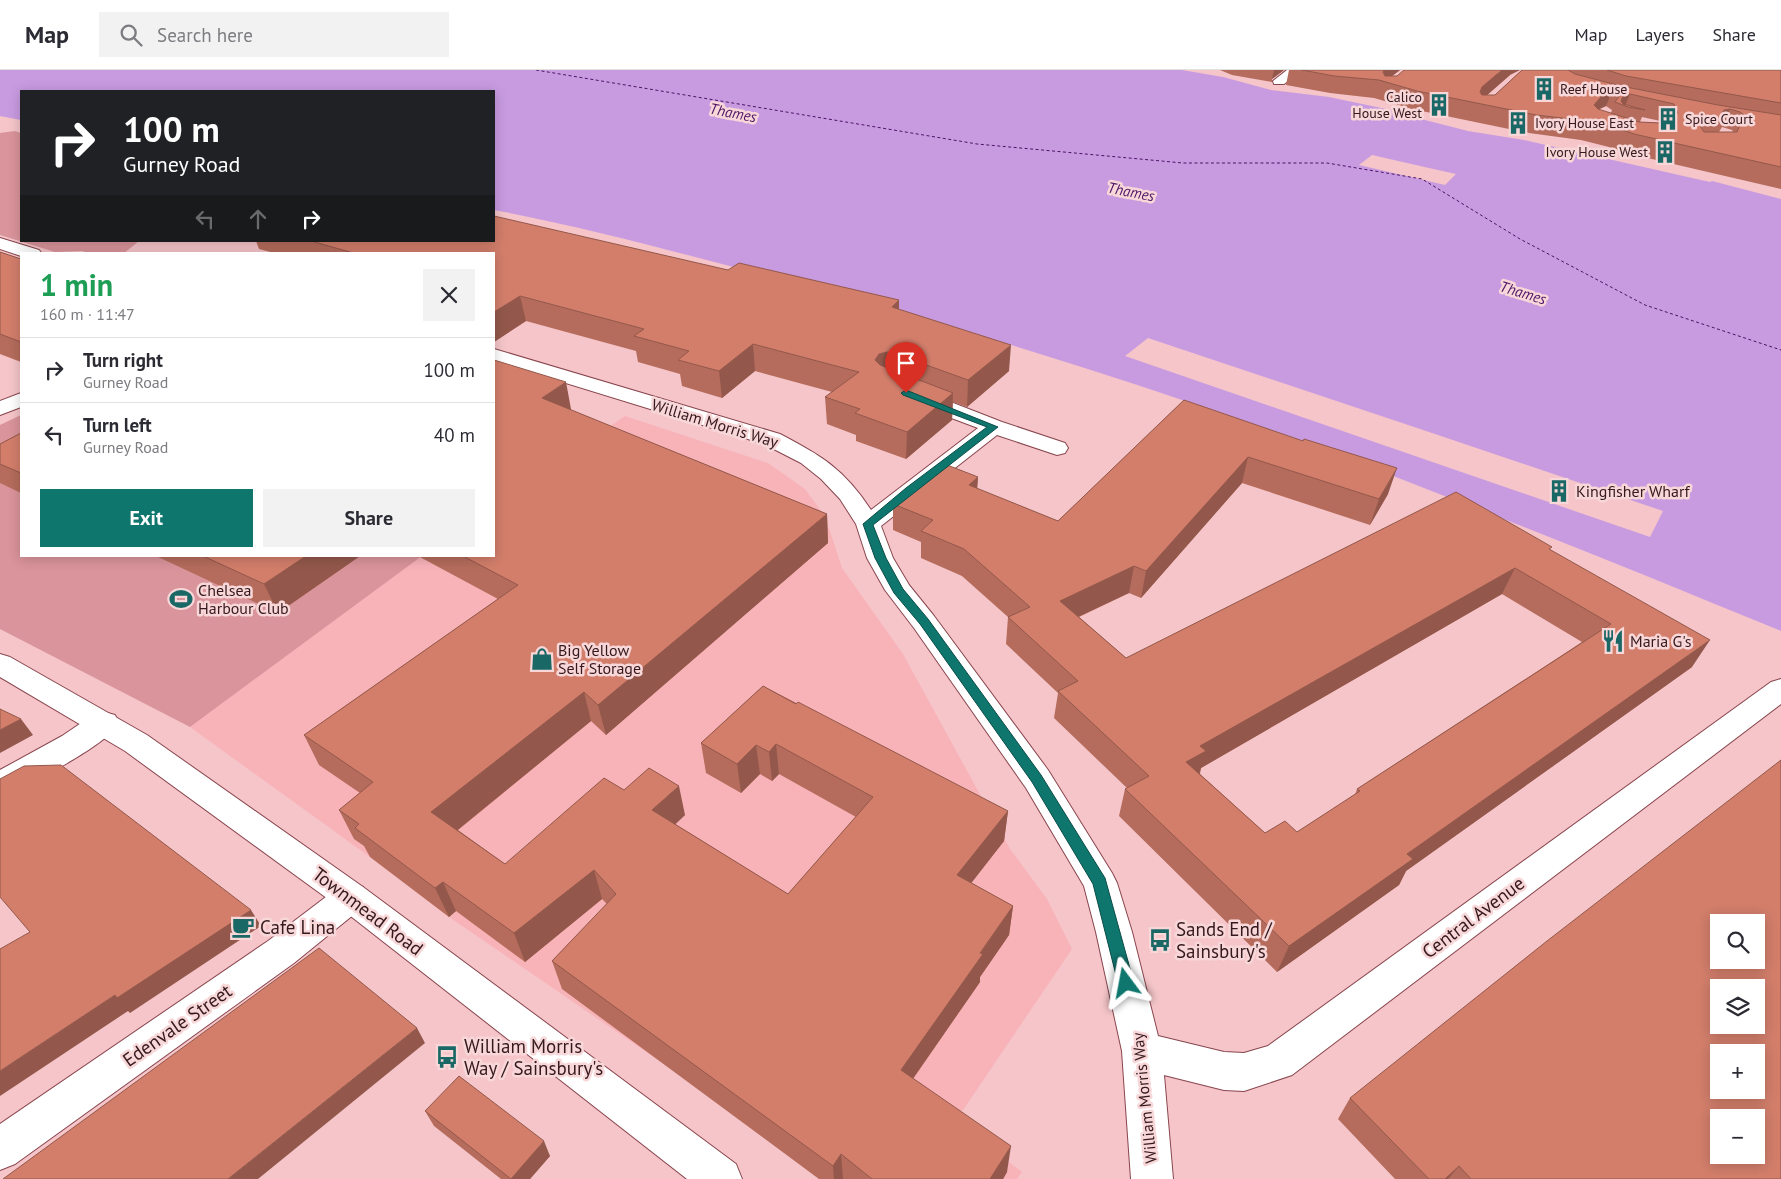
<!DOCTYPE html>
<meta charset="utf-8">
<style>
body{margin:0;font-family:"PT Sans",sans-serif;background:#f2f2f3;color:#2b2b33;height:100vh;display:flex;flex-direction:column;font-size:19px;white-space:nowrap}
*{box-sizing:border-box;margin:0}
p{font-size:16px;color:#7c7c81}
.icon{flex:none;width:28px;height:28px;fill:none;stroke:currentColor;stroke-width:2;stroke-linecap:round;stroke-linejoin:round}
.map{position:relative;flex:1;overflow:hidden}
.details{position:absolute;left:20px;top:182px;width:475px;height:305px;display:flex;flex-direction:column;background:#fff;border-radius:0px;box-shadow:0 2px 12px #0003}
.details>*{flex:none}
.banner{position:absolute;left:20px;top:20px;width:475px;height:152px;border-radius:0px;box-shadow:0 2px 12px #0003;background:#202124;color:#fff;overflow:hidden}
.buttons{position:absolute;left:1710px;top:844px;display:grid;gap:10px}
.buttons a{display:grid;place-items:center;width:55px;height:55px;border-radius:0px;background:#fff;box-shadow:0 2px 12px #0003;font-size:25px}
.pin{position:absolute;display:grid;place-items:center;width:42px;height:42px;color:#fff;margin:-51px -21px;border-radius:50% 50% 50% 0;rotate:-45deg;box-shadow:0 0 5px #0007}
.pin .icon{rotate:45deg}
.me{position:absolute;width:55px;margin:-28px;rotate:347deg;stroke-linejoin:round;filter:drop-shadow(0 0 4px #0008)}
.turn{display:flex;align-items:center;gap:18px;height:105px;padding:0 20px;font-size:22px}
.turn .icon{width:65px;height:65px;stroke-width:2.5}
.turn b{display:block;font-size:35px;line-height:42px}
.lanes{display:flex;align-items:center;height:48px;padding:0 20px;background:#0003;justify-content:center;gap:25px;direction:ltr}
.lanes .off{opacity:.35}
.round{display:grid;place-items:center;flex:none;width:52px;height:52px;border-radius:0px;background:#f2f2f3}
.overview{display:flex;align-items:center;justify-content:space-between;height:85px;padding:0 20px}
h1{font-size:30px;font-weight:700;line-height:38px;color:#1e9e55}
.button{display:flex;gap:10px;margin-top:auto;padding:10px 20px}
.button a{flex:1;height:58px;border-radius:0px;background:#0f766e;color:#fff;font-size:20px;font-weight:700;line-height:58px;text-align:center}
.button a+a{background:#f2f2f3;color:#2b2b33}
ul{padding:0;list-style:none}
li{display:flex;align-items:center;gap:15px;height:65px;padding:0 20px;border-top:1px solid #e1e1e2}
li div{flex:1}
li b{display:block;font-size:19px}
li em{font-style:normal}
header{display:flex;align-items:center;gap:30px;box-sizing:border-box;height:70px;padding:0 25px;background:#fff;border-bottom:1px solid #e1e1e2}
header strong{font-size:24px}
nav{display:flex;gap:28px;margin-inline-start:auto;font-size:18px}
.search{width:350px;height:45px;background:#f2f2f3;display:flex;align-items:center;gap:12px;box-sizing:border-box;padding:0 18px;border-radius:0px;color:#7c7c81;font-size:19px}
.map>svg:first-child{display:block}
.built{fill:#f8b3b9}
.green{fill:#da949b}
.water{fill:#c89be1}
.pier{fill:#f5c5c9}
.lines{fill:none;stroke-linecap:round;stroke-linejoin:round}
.ferry{stroke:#4d1365;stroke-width:1;stroke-dasharray:3 2.5;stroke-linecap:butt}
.street-casing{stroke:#88454d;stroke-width:2}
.secondary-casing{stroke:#88454d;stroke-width:2}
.street{fill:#fff;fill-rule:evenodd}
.secondary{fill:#fff;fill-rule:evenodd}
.wall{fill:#b56c5c;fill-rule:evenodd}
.shaded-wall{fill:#93584b}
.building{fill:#d27e6b;stroke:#93584b;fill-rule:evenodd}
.route{fill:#0f766e;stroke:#0a4d48}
.labels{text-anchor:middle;stroke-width:5;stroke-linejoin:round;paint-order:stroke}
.far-poi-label{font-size:14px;fill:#35191c;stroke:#f8d7d9;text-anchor:start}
.far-water-label{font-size:15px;font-style:italic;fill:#4d1365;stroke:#f8d7d9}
.street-label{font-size:16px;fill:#35191c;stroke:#f8d7d9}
.poi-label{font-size:16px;fill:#35191c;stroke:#f8d7d9;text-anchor:start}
.near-street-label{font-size:19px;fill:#35191c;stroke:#f8d7d9}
.near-poi-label{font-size:19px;fill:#35191c;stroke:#f8d7d9;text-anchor:start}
</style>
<header>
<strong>Map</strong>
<div class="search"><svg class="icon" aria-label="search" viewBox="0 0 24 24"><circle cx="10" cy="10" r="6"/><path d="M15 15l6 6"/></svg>Search here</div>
<nav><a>Map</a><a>Layers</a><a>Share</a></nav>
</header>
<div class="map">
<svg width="1781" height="1109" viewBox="0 0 1781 1109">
<rect width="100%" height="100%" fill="#f5c5c9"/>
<path class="built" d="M 625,346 L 768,393 L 805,419 L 821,441 L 830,461 L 842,498 L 903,584 L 1010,779 L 1047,829 L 1072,879 L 955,1052 L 1022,1102 L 1017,1109 L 832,1109 L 449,847 L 370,787 L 190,657 L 422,486 L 494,486 L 494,437 Z"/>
<path class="green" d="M 15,61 L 21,63 L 21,171 L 139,171 L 123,184 L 91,184 L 82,181 L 55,182 L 0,165 L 0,63 Z
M 21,345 L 21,486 L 422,486 L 190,657 L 0,559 L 0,355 Z"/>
<path class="water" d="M 0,0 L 1182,0 L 1223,7 L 1271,20 L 1329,27 L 1405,43 L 1425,50 L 1468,61 L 1524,70 L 1710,112 L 1712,111 L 1781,129 L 1781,561 C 1676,518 1571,475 1465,434 C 1397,408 1330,380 1261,357 C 1098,300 933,249 765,205 C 675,182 585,157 494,140 L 494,21 L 21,21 L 21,50 L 0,46 Z"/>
<path class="pier" d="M 1372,85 L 1429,98 L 1456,104 L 1445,115 L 1359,95 Z
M 1148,268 L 1438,365 L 1663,441 L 1650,467 L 1125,286 Z"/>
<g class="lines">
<path class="ferry" d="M 536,0 L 977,74 L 1183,93 L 1327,93 L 1422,109 L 1520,169 L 1645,235 L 1781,280"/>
<defs>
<path id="street" d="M 1287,0 L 1302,0 L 1284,14 L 1274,14 L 1273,11 Z
M 0,168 L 39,180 L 42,184 L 21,184 L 21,186 L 0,179 Z
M 494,279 L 780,364 C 822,386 844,399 871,440 L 978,358 L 909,332 L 906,327 L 909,322 L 917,321 L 925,322 L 1002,352 L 1065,373 L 1068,378 L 1065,383 L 1057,385 L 997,365 L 881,456 L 893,488 L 909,515 L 934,546 L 1048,700 L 1112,803 L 1117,813 L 1132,862 L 1158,966 L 1224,982 L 1244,983 L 1268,976 L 1771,612 L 1781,609 L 1781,634 L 1292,1005 L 1244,1021 L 1224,1020 L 1164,1005 L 1173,1109 L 1131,1109 L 1122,981 L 1096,862 L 1084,816 L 1026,718 L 914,558 L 885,520 L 867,488 L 856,454 L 840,429 L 821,409 L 801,393 L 764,374 L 494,291 Z
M 21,323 L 21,337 L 0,345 L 0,331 Z
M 104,642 L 115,645 L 119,653 C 107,675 36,710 11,724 L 0,727 L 0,700 L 62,666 L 93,645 Z
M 351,812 L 363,817 L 368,827 L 363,837 L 294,893 L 15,1094 L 0,1100 L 0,1054 L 268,871 L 339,817 Z"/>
<path id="secondary" d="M 0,584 L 10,587 L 147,665 L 363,817 L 736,1094 L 742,1109 L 687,1109 L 339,837 L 125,681 L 0,607 Z"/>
</defs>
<use href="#street" class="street-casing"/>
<use href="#secondary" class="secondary-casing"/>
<use href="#street" class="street"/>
<use href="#secondary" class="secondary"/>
</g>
<path class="wall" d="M 1220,0 L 1284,0 L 1272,9 L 1272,12 L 1232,5 Z
M 1289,0 L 1400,0 L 1392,6 L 1510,5 L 1487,25 L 1495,25 L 1522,0 L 1781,0 L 1781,119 L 1626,83 L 1613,78 L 1581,70 L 1529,63 L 1412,39 L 1374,28 L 1330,23 L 1286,15 ZM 1606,36 L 1612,40 L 1611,43 L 1598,40 ZM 1642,47 L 1665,52 L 1661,53 L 1640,52 ZM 1722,57 L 1732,60 L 1733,62 L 1719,62 Z
M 256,171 L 494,171 L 728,200 L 899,239 L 1009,301 L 967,337 L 953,332 L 952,350 L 906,389 L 856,371 L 856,365 L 827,354 L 825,327 L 832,322 L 755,301 L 722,328 L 682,316 L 680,304 L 638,292 L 636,281 L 526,251 L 494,272 L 494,184 L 278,184 L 259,179 Z
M 0,182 L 21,189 L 21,292 L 0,284 Z
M 494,290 L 571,339 L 571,340 L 827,444 L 828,473 L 606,665 L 591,651 L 458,760 L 505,794 L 624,720 L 685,745 L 675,754 L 788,824 L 856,747 L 779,704 L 772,711 L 760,704 L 741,723 L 706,703 L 701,673 L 763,616 L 1008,741 L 1004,771 L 971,813 L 1013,836 L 1009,865 L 980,907 L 980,912 L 913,1009 L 1007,1102 L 1003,1109 L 819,1109 L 562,919 L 552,891 L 607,834 L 602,829 L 525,892 L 456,841 L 449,847 L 370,787 L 364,776 L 354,769 L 339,740 L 360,723 L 319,695 L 304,665 L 498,529 L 418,486 L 494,486 Z
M 1184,330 L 1388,424 L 1370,455 L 1242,413 L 1141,528 L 1129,523 L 1079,547 L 1126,588 L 1550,480 L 1692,597 L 1406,801 L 1399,815 L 1277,902 L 1119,746 L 1125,719 L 1127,718 L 1054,648 L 1058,623 L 1006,574 L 1008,547 L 962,506 L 921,488 L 921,472 L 893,460 L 893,434 L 978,407 L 977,419 L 1058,451 ZM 1502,524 L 1582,572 L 1357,719 L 1355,725 L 1297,762 L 1265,763 L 1200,704 L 1201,698 Z
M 21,363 L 21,423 L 0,413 L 0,374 Z
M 156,486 L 360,486 L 278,543 Z
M 1350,1028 L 1781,1109 L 1395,1109 L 1338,1049 Z
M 425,1041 L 550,1086 L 530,1109 L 501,1109 L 434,1056 Z"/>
<path class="shaded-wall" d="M 1274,0 L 1284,0 L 1272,9 Z
M 1384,0 L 1400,0 L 1384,12 L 1381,11 Z
M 1502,0 L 1520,0 L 1510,5 L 1478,33 L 1477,33 L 1482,17 Z
M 1613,19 L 1606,36 L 1599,39 L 1588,52 L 1594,35 L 1606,21 Z
M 1630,24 L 1625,36 L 1620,34 L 1623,26 Z
M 1730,39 L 1724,52 L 1721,45 L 1724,40 Z
M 520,226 L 526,251 L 494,272 L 494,242 Z
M 899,230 L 899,255 L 892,237 Z
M 753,274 L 755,301 L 722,328 L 719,301 Z
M 1011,275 L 1009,301 L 967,337 L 968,310 Z
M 887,282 L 887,308 L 875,290 L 879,284 Z
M 566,312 L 571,339 L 549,355 L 542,328 Z
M 953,323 L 952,350 L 906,389 L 907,362 Z
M 1248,387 L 1242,413 L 1141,528 L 1146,501 Z
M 1397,398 L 1388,424 L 1370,455 L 1379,429 Z
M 978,407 L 976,433 L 969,415 Z
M 827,444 L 828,473 L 606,665 L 598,635 Z
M 306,486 L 360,486 L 278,543 L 264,514 Z
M 1134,496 L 1129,523 L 1056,557 L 1060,531 Z
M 1515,498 L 1502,524 L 1201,698 L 1198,708 L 1186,692 L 1200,676 Z
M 1710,570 L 1692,597 L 1406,801 L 1399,815 L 1277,902 L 1289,876 L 1407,784 Z
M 584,622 L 591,651 L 444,771 L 431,742 Z
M 21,649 L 33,665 L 0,683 L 0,660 Z
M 776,674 L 779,704 L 772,711 L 769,682 Z
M 756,675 L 760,704 L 741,723 L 737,694 Z
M 679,716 L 685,745 L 659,770 L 652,740 Z
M 1008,741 L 1004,771 L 955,834 L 957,805 Z
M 594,800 L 602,829 L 525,892 L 514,863 Z
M 443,812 L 456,841 L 449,847 L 435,818 Z
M 1013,836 L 1009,865 L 980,907 L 980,912 L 900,1027 L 901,1000 Z
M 251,840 L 261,856 L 130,943 L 128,941 L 0,1026 L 0,1001 L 115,925 Z
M 417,958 L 425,973 L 258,1109 L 228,1109 Z
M 544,1071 L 550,1086 L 530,1109 L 511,1109 Z
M 1011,1076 L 1007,1102 L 1003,1109 L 990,1109 Z
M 841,1084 L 843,1109 L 834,1109 L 833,1096 Z
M 1459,1096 L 1448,1109 L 1445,1109 Z"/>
<path class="building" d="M 1302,0 L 1384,0 L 1383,2 L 1385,6 L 1397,6 L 1404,0 L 1502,0 L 1482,17 L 1480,22 L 1482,25 L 1495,25 L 1522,0 L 1568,0 L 1575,4 L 1621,16 L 1718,35 L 1781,45 L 1781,97 L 1634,64 L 1620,59 L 1588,51 L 1536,45 L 1417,21 L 1379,10 L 1334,6 ZM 1613,19 L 1621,24 L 1615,32 L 1628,37 L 1645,40 L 1623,34 L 1621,31 L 1623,26 L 1630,24 L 1674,34 L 1678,43 L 1671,50 L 1661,53 L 1639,52 L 1598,39 L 1594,35 L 1606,21 ZM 1730,39 L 1740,42 L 1744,45 L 1737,62 L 1704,62 L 1700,56 L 1704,52 L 1724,52 L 1725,49 L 1721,45 L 1724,40 Z
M 1607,0 L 1781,0 L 1781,33 L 1626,6 Z
M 494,146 L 728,200 L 739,193 L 899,230 L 892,237 L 1011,275 L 968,310 L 896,284 L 887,282 L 879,284 L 875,290 L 880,295 L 953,323 L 907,362 L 855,343 L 860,339 L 825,327 L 859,302 L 753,274 L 719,301 L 678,290 L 689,281 L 634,266 L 644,259 L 520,226 L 494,242 L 494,184 L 357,184 L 311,171 L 494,171 Z
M 0,182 L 21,189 L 21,272 L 0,264 Z
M 494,290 L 566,312 L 542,328 L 827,444 L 598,635 L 584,622 L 431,742 L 505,794 L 604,708 L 624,720 L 649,698 L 679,716 L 652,740 L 788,824 L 873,727 L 776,674 L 769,682 L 756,675 L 737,694 L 701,673 L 763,616 L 796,634 L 798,632 L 1008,741 L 957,805 L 1013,836 L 980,883 L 983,884 L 901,1000 L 1011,1076 L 990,1109 L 872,1109 L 841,1084 L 833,1096 L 552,891 L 616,824 L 594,800 L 514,863 L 443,812 L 435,818 L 355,758 L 359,754 L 339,740 L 373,712 L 304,665 L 518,515 L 463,486 L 494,486 Z
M 1184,330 L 1303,371 L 1304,369 L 1397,398 L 1379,429 L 1248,387 L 1146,501 L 1134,496 L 1060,531 L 1126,588 L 1456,422 L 1552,477 L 1549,479 L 1710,570 L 1407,784 L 1413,789 L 1289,876 L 1125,719 L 1149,706 L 1058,621 L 1078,611 L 1008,547 L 1030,537 L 964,479 L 921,461 L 933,450 L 893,434 L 942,393 L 978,407 L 969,415 L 1058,451 ZM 1515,498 L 1611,554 L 1357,719 L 1360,721 L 1297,762 L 1285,751 L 1265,763 L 1186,692 L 1206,681 L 1200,676 Z
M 21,363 L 21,403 L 0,394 L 0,374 Z
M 203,486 L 306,486 L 264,514 Z
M 0,639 L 21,649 L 0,660 Z
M 1781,690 L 1781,1109 L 1471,1109 L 1459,1096 L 1445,1109 L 1429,1109 L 1350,1028 L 1547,871 ZM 1719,852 L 1756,852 L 1756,890 L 1719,890 ZM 1719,918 L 1756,918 L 1756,955 L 1719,955 ZM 1719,982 L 1756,982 L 1756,1020 L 1719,1020 ZM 1719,1048 L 1756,1048 L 1756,1085 L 1719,1085 Z
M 61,695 L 251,840 L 117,928 L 115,925 L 0,1001 L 0,879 L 30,862 L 0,827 L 0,709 L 24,696 Z
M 319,878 L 417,958 L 228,1109 L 3,1109 Z
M 459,1006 L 544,1071 L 511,1109 L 425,1041 Z"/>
<path class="route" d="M 906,320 L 998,357 L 873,455 L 886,488 L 903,519 L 928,549 L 1041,705 L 1105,808 L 1134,913 L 1132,918 L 1126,920 L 1121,918 L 1118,913 L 1093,814 L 1032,712 L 920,554 L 894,523 L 875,488 L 863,454 L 906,418 L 987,357 L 903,325 L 901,323 Z"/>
<defs>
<symbol id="building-bare" viewBox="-9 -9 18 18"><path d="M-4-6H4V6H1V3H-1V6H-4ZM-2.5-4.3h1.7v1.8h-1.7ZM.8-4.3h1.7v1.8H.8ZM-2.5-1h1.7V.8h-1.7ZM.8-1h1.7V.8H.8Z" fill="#1a6866" stroke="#f8d7d9" stroke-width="2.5" paint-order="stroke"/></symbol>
<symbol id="stadium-bare" viewBox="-9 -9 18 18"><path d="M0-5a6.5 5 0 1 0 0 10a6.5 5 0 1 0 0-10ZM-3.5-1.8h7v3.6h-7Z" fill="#1a6866" stroke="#f8d7d9" stroke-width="2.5" paint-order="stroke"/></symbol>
<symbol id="restaurant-bare" viewBox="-9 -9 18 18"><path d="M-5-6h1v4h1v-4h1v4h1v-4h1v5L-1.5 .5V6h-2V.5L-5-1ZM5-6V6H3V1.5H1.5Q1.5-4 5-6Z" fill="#1a6866" stroke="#f8d7d9" stroke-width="2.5" paint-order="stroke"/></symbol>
<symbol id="shop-bare" viewBox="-9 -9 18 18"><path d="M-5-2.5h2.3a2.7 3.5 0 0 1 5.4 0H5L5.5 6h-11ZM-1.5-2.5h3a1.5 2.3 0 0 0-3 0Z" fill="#1a6866" stroke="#f8d7d9" stroke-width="2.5" paint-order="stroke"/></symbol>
<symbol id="cafe-bare" viewBox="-9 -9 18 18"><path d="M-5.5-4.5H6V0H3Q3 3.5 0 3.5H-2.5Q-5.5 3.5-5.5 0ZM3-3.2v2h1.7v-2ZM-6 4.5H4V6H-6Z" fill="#1a6866" stroke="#f8d7d9" stroke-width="2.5" paint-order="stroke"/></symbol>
<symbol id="bus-bare" viewBox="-9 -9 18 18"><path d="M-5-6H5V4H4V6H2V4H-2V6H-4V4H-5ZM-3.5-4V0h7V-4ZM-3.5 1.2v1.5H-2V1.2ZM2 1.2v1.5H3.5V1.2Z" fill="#1a6866" stroke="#f8d7d9" stroke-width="2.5" paint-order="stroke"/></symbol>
</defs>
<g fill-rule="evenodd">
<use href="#building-bare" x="1528" y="3" width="32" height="32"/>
<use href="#building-bare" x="1423" y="19" width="32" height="32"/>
<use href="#building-bare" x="1652" y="33" width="32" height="32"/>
<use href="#building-bare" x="1502" y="37" width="32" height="32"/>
<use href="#building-bare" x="1649" y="66" width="32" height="32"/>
<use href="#building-bare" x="1543" y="405" width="32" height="32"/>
<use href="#stadium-bare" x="165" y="513" width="32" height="32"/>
<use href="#restaurant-bare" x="1597" y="555" width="32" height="32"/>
<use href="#shop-bare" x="526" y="573" width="32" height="32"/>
<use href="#cafe-bare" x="227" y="841" width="32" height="32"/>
<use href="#bus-bare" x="1144" y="854" width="32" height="32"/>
<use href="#bus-bare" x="431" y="971" width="32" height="32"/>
</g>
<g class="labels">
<g class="far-poi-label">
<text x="1560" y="24">Reef House</text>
<text x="1422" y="32" text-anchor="end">Calico<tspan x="1422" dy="16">House West</tspan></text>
<text x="1685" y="54">Spice Court</text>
<text x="1535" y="58">Ivory House East</text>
<text x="1648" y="87" text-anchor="end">Ivory House West</text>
</g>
<g class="far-water-label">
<text transform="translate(733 43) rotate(11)" y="5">Thames</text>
<text transform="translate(1131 122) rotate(11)" y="5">Thames</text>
<text transform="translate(1523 223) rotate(17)" y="5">Thames</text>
</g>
<g class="street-label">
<text transform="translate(715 353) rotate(17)" y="6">William Morris Way</text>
<text transform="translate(1144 1028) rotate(-96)" y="6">William Morris Way</text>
</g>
<g class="poi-label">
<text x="1576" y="427">Kingfisher Wharf</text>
<text x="198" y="526">Chelsea<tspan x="198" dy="18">Harbour Club</tspan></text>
<text x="1630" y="577">Maria G's</text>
<text x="558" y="586">Big Yellow<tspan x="558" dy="18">Self Storage</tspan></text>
</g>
<g class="near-street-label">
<text transform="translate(368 841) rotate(37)" y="7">Townmead Road</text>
<text transform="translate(1473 847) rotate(-37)" y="7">Central Avenue</text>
<text transform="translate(177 955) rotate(-35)" y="7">Edenvale Street</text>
</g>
<g class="near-poi-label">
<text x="260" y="864">Cafe Lina</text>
<text x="1176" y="866">Sands End /<tspan x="1176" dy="22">Sainsbury's</tspan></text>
<text x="464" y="983">William Morris<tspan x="464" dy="22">Way / Sainsbury's</tspan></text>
</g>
</g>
</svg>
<div class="buttons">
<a><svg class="icon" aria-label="search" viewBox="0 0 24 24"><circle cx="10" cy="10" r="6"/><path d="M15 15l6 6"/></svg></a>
<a><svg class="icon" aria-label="layers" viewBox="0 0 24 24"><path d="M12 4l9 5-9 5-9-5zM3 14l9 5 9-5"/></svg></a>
<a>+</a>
<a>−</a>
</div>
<div class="pin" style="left:906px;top:323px;background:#d93025"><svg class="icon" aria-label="arrive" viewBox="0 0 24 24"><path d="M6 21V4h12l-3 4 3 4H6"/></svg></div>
<svg class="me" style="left:1126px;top:913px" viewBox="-20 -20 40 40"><path d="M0-17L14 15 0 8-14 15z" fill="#0f766e" stroke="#fff" stroke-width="4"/></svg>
<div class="banner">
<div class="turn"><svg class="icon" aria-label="right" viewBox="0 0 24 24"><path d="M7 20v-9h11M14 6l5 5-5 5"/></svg><div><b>100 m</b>Gurney Road</div></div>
<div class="lanes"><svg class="icon off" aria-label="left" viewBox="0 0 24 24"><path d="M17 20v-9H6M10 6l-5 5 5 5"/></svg><svg class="icon off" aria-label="ahead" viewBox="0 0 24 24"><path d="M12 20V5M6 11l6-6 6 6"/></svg><svg class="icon" aria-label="right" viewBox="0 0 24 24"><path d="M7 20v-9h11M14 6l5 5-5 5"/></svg></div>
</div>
<section class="details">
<div class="overview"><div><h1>1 min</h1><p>160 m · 11:47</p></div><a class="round"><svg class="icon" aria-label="close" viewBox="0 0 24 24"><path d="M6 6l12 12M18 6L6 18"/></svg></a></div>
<ul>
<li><svg class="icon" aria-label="right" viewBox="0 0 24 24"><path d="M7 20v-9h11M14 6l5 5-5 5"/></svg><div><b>Turn right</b><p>Gurney Road</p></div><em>100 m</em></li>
<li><svg class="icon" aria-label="left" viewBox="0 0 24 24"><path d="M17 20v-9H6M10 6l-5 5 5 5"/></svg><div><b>Turn left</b><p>Gurney Road</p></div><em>40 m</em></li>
</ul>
<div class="button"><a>Exit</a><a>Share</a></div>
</section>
</div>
